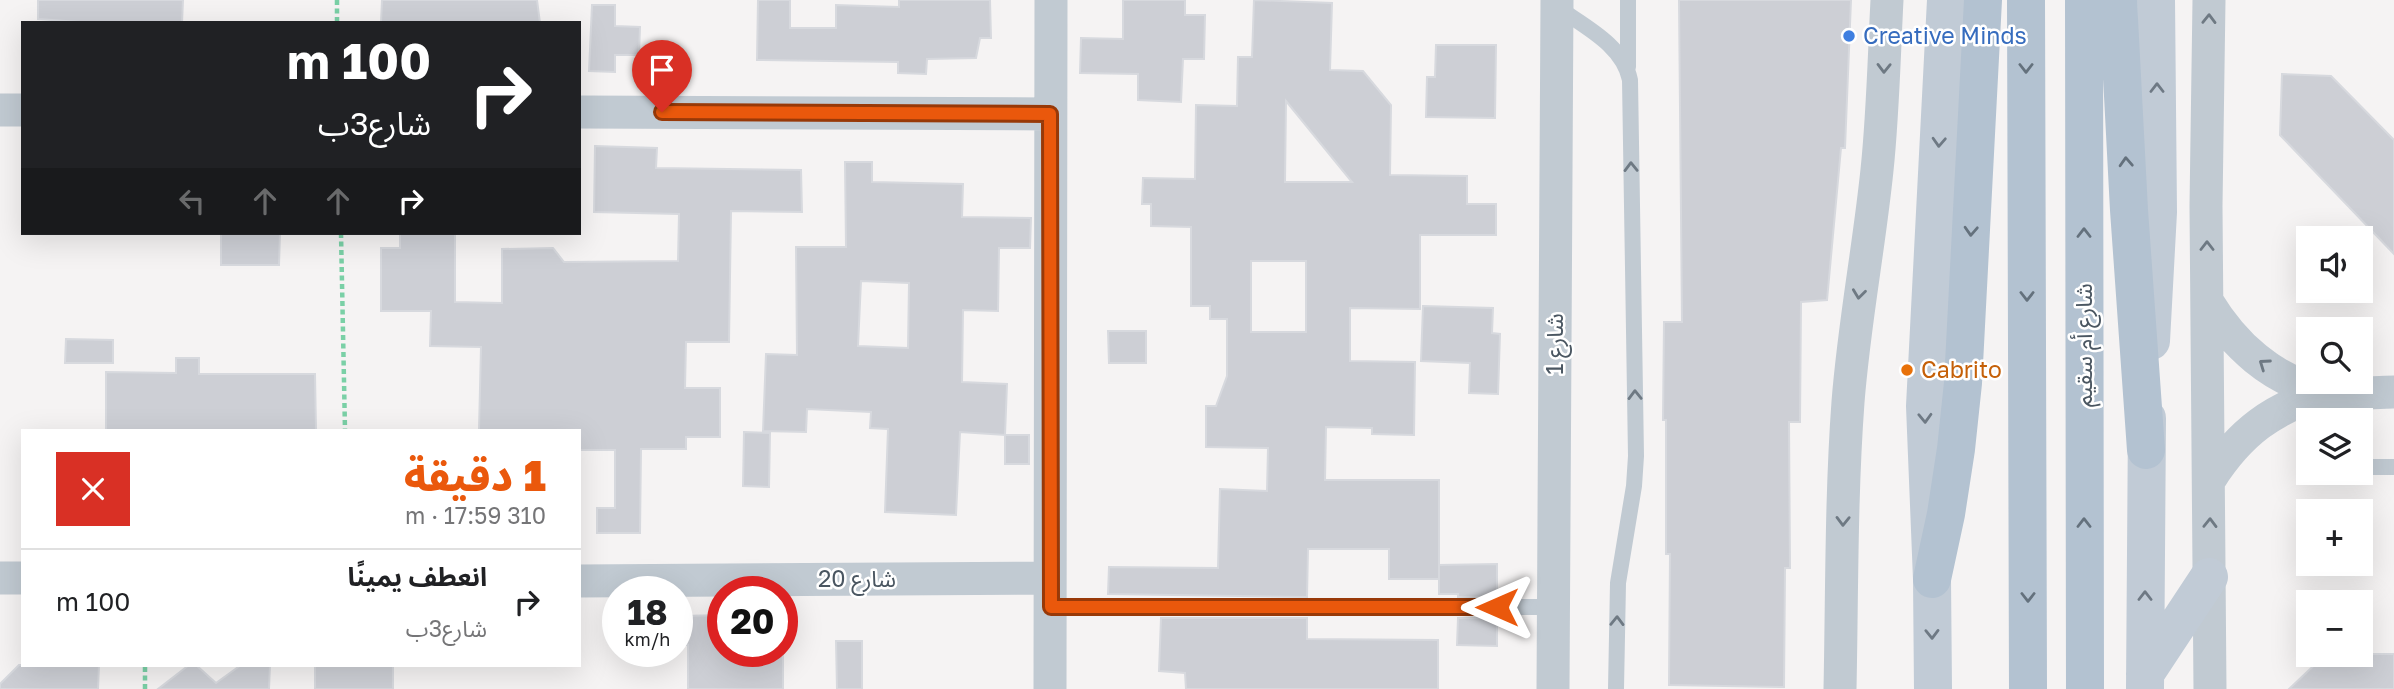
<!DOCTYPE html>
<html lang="ar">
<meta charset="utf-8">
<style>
body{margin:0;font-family:"Golos Text","Noto Sans Arabic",sans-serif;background:#f6f6f6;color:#202124;direction:rtl;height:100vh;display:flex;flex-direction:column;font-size:26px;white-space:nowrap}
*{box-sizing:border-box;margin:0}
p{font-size:23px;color:#757577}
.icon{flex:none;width:38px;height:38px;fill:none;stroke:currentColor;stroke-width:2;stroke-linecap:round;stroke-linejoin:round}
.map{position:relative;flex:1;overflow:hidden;direction:ltr}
.side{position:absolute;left:21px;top:429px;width:560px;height:238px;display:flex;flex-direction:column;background:#fff;border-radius:0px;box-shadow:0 7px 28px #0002;direction:rtl}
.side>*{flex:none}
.guide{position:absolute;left:21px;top:21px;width:560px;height:214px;border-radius:0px;box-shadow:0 7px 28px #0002;direction:rtl;background:#202124;color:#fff;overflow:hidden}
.tools{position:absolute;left:2296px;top:226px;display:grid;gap:14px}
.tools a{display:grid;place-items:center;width:77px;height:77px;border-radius:0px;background:#fff;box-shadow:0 7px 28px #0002;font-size:35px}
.speed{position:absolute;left:602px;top:576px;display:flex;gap:14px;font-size:35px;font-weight:700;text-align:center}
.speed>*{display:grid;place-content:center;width:91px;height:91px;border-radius:50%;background:#fff;box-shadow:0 7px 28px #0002;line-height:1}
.speed small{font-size:18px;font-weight:400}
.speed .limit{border:10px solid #d22;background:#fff;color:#111}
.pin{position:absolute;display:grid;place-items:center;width:60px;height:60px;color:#fff;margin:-72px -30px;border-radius:50% 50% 50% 0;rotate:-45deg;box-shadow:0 0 7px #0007}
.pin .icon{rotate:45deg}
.me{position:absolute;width:77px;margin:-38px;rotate:270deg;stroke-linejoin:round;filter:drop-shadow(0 0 5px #0008)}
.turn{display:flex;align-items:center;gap:24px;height:147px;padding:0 35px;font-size:32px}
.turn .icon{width:91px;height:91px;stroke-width:2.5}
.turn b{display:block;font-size:49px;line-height:60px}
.lanes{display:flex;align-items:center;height:66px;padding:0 35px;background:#0003;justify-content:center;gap:35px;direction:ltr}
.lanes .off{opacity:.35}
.round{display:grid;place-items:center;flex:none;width:74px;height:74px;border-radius:0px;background:#f6f6f6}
.overview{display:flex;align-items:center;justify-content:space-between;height:119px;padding:0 35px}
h1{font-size:42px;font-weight:800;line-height:52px;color:#ea580c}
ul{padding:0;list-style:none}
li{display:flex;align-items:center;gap:21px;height:105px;padding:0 35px;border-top:2px solid #e0e0e0}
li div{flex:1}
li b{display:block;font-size:26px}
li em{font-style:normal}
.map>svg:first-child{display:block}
.building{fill:#cdcfd5;stroke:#d7d9de;stroke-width:2;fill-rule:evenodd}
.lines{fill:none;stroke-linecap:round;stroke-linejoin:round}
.path{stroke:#7ad0a6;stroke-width:4.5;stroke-dasharray:5 3.5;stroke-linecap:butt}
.lane{stroke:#c1cad2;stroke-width:16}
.street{stroke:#c1cad2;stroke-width:33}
.secondary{stroke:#c1cbd6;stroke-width:38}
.primary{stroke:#b3c2d1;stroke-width:38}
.oneway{stroke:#6e7983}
.oneway2{stroke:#64717d}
.oneway3{stroke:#6e7984}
.route-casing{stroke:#983908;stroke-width:18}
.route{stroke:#ea580c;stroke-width:12}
.shop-dot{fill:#3f7fe0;stroke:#fff;stroke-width:2.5}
.food-dot{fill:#e8710a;stroke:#fff;stroke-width:2.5}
.labels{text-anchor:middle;stroke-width:5;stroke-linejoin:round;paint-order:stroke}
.shop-label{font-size:23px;fill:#366cbe;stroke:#fff;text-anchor:start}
.street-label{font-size:23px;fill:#4a5661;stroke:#fff}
.food-label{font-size:23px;fill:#c56008;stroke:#fff;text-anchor:start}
</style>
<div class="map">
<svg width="2394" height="689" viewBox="0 0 2394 689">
<rect width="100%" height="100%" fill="#f5f3f3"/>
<path class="building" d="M 38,0 L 183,0 L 182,23 L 94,23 L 38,19 Z
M 382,0 L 537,0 L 540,23 L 381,23 Z
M 758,0 L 790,0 L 790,28 L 836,28 L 836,5 L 899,7 L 899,0 L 990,0 L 991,38 L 980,38 L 976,58 L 927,59 L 926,74 L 898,73 L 898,62 L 757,60 Z
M 1123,0 L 1185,0 L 1185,15 L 1205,15 L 1204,59 L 1183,59 L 1181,102 L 1138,100 L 1138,74 L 1080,73 L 1081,38 L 1123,39 Z
M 1254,0 L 1332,3 L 1330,70 L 1363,71 L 1391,105 L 1390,175 L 1467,176 L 1467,204 L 1496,204 L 1496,235 L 1420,235 L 1420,309 L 1350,308 L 1350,361 L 1415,362 L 1414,435 L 1372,434 L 1372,428 L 1326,427 L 1325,480 L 1439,480 L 1439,579 L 1389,579 L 1389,549 L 1308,549 L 1307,597 L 1108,594 L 1109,567 L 1218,568 L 1220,489 L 1267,491 L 1268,448 L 1206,447 L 1206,406 L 1216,406 L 1227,376 L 1227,319 L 1210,319 L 1210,306 L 1191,306 L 1191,227 L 1151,226 L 1151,204 L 1142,204 L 1143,178 L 1195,179 L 1196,105 L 1237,106 L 1238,57 L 1252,57 ZM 1286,101 L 1352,182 L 1285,182 ZM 1251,261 L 1306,261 L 1306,332 L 1251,332 Z
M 1679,0 L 1851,0 L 1845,148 L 1841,148 L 1827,300 L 1801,302 L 1800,422 L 1789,422 L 1790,568 L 1785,568 L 1784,687 L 1669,685 L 1670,554 L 1666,554 L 1666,420 L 1663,420 L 1664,322 L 1682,322 Z
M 592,5 L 615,5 L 615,26 L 640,27 L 639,55 L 615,55 L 615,72 L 589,71 Z
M 1436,45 L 1496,45 L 1495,118 L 1426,117 L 1427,77 L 1435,77 Z
M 2282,74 L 2331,76 L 2394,140 L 2394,254 L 2280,135 Z
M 595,146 L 657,148 L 656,168 L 801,170 L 802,212 L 731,211 L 729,342 L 686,342 L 685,388 L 720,388 L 720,437 L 686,437 L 686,449 L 641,449 L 640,533 L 597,533 L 597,508 L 615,508 L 615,450 L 579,450 L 579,430 L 479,430 L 481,347 L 430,346 L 431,311 L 381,311 L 381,248 L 400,248 L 400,233 L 455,233 L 455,302 L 502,303 L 502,249 L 553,248 L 564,262 L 678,261 L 679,214 L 594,212 Z
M 845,162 L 872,162 L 872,182 L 963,184 L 962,217 L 1031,218 L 1030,248 L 999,248 L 998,311 L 963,310 L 962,382 L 1007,384 L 1005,435 L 960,432 L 956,515 L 885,512 L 888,429 L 870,428 L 871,412 L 807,409 L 806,432 L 763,431 L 766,354 L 797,355 L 796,247 L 846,247 ZM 861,281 L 909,283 L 908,348 L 858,346 Z
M 221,233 L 280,233 L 279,265 L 221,265 Z
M 1423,306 L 1493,308 L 1492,333 L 1500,334 L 1498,394 L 1469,393 L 1470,363 L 1421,361 Z
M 1108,331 L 1146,331 L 1146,363 L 1109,363 Z
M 66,339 L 113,340 L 113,363 L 65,363 Z
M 176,358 L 199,358 L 199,374 L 315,374 L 316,430 L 106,430 L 106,372 L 176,373 Z
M 744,432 L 770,433 L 769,487 L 743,486 Z
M 1005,435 L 1029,435 L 1029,464 L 1005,464 Z
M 1497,564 L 1497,597 L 1458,597 L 1458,594 L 1439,594 L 1439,565 Z
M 723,615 L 723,651 L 783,651 L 783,689 L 688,689 L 688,645 L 682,645 L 682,616 Z
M 1161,618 L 1307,618 L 1307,639 L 1438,640 L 1438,689 L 1186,689 L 1185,673 L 1159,671 Z
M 1458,618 L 1497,618 L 1497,646 L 1457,645 Z
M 836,641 L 862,641 L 862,689 L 837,689 Z
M 2326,654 L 2394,654 L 2394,689 L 2289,689 Z
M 19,665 L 99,665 L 98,689 L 0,689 L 0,684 Z
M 189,665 L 196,665 L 216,683 L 241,665 L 270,665 L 269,689 L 158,689 Z
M 315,665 L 393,665 L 393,689 L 315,689 Z"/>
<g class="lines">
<path class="path" d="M 337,0 L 337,23
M 341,233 L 345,430
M 145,689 L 145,665"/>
<path class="lane" d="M 1557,7 C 1585,27 1623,45 1630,80 L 1636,456 L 1634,486 L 1618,583 L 1616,689
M 1628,67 L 1628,0
M 2361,467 L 2394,467
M 1051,607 L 1553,607"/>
<path class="street" d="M 2209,0 L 2206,206 L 2210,689
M 0,110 L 23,110
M 579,112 L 1050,114
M 2207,301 C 2233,344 2272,381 2323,391 C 2345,396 2372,392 2394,392
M 2210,479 C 2240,432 2273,408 2326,392
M 0,578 L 23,578
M 579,581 L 1050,578
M 1050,689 L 1051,0
M 1553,689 L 1557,0
M 1840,689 C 1842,593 1841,497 1848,402 C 1854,324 1869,248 1877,170 C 1883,113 1884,57 1887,0"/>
<path class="secondary" d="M 2151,341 L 2158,212 L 2156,0
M 2145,674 L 2209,577
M 1933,689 L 1932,579 L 1925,406 L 1946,0
M 2145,689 L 2147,418"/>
<path class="primary" d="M 2026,0 L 2028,689
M 2084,0 L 2085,689
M 2118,0 L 2129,210 L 2146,450
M 1932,579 L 1946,514 L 1956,449 L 1963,383 L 1983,0"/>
</g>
<defs><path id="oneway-chevron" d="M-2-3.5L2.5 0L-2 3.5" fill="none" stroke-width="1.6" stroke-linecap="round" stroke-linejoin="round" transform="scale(1.75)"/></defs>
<g class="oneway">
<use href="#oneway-chevron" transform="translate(2209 19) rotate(-89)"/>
<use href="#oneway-chevron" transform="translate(1884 68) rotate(91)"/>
<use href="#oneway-chevron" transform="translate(1631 167) rotate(-91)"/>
<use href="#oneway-chevron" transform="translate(2207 246) rotate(-90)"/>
<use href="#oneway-chevron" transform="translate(1859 294) rotate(97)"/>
<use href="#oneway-chevron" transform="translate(2264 364) rotate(-145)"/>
<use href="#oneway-chevron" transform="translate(1635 395) rotate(-91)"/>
<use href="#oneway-chevron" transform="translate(1843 521) rotate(91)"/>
<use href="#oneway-chevron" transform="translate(2210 523) rotate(-89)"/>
<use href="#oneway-chevron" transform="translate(1617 621) rotate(-89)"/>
</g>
<g class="oneway2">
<use href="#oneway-chevron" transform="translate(2026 68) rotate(90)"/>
<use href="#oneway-chevron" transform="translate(2126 162) rotate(-93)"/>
<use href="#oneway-chevron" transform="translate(1971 231) rotate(93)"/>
<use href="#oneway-chevron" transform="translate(2084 233) rotate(-90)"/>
<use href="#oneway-chevron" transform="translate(2027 296) rotate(90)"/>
<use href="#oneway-chevron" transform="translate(2084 523) rotate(-90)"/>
<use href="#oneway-chevron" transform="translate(2028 597) rotate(90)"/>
</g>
<g class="oneway3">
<use href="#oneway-chevron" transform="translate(2157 88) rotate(-90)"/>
<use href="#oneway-chevron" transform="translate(1939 142) rotate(93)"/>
<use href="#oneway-chevron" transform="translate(1925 418) rotate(88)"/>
<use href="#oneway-chevron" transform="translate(2145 596) rotate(-90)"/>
<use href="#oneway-chevron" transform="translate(1932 634) rotate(89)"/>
</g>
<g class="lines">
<defs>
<path id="route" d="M 662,112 L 1050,114 L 1051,607 L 1497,607"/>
</defs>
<use href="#route" class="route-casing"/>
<use href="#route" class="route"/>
</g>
<circle class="shop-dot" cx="1849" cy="36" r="7"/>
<circle class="food-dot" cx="1907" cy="370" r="7"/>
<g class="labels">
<g class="shop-label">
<text x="1863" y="44">Creative Minds</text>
</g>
<g class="street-label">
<text transform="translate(1555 344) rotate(-90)" y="8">شارع 1</text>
<text transform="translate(2084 345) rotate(-90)" y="8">شارع أم سقيم</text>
<text x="857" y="587">شارع 20</text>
</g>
<g class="food-label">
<text x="1921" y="378">Cabrito</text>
</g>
</g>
</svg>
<div class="tools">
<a><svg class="icon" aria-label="sound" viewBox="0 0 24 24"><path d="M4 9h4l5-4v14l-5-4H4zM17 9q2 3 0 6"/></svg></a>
<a><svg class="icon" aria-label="search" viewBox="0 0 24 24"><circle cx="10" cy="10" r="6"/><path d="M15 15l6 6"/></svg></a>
<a><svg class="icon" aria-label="layers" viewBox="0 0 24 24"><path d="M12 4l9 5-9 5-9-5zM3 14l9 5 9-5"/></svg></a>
<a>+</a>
<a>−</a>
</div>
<div class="speed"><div>18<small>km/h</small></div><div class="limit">20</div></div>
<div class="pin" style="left:662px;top:112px;background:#d93025"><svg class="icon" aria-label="arrive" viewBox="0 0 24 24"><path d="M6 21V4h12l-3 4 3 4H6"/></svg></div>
<svg class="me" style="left:1497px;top:607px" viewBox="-20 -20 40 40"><path d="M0-17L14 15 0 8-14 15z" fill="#ea580c" stroke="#fff" stroke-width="4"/></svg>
<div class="guide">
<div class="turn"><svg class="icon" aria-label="right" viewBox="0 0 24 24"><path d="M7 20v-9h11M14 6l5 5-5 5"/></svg><div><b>100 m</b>شارع3ب</div></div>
<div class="lanes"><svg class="icon off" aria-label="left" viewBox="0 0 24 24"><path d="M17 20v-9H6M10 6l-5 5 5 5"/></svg><svg class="icon off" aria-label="ahead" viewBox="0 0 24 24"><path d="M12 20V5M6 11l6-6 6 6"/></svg><svg class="icon off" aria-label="ahead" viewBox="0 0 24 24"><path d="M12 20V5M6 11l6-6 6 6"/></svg><svg class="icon" aria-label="right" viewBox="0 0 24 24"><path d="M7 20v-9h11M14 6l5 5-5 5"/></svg></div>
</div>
<section class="side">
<div class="overview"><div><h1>1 دقيقة</h1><p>310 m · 17:59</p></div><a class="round" style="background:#d93025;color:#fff"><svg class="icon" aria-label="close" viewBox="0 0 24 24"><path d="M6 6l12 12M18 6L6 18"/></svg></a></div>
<ul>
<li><svg class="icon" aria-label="right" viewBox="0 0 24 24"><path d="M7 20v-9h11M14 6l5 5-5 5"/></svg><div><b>انعطف يمينًا</b><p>شارع3ب</p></div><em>100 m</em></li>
</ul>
</section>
</div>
